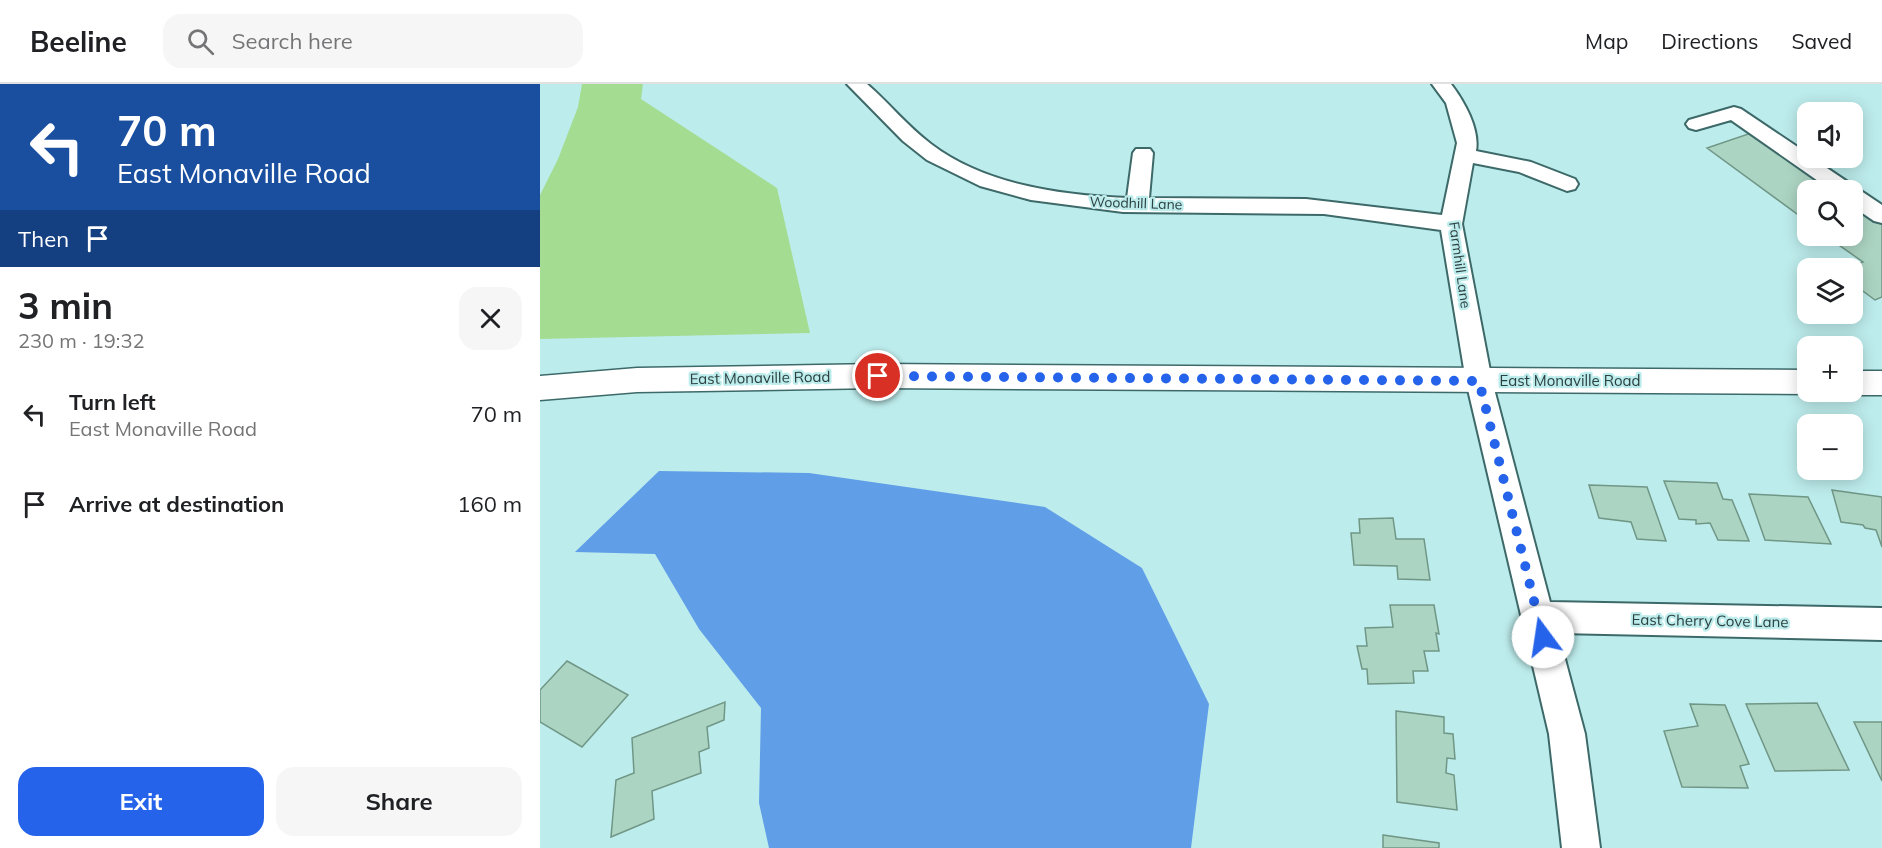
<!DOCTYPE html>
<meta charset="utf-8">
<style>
body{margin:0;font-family:Mulish,sans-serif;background:#f6f6f6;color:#202124;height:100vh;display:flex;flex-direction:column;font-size:22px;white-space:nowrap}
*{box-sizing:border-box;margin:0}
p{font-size:20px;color:#757577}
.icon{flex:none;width:33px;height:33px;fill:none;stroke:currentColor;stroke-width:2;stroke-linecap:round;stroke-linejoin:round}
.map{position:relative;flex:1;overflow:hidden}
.panel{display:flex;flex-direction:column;background:#fff;width:540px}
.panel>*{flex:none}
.guide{background:#1a4fa0;color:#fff;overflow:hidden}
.tools{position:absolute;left:1257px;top:18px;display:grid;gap:12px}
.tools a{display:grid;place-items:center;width:66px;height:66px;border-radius:12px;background:#fff;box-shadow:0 3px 15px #0003;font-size:30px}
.pin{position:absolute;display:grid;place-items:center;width:51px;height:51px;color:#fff;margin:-26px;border:3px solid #fff;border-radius:50%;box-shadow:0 2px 6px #0007}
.me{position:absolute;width:66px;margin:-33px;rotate:346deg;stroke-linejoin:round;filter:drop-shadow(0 0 4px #0008)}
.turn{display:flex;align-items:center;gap:21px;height:126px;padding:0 18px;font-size:27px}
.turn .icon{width:78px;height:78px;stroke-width:2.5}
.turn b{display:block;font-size:42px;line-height:51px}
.then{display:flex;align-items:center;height:57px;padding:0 18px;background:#0003;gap:12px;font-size:22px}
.round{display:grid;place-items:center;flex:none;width:63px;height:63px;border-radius:18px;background:#f6f6f6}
.summary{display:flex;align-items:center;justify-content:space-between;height:102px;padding:0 18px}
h1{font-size:36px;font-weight:700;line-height:45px}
.button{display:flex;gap:12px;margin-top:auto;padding:12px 18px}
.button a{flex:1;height:69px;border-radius:18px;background:#2563eb;color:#fff;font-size:24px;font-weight:700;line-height:69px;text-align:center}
.button a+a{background:#f6f6f6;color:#202124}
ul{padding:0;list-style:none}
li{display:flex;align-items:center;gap:18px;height:90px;padding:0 18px}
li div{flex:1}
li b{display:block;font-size:22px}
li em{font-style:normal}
header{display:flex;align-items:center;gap:36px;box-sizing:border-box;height:84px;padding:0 30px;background:#fff;border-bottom:2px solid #e0e0e0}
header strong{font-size:28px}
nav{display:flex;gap:33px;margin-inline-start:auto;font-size:21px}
.search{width:420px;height:54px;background:#f6f6f6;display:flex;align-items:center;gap:15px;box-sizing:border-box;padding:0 21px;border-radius:18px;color:#757577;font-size:22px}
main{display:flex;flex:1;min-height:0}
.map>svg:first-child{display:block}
.green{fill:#a4dd92}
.water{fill:#609ee8}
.building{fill:#acd4c3;stroke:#709686;stroke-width:1.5}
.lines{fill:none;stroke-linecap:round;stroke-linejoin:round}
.minor-casing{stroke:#3d6969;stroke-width:4}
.major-casing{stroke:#3d6969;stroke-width:3}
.minor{fill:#fff;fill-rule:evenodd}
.major{fill:#fff;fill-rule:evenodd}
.route{stroke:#2563eb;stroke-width:10;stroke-dasharray:0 18}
.labels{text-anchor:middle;stroke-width:4.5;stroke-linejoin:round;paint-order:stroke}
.far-street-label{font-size:14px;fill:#2d4040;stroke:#bdecec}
.street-label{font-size:15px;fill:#2d4040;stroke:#bdecec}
</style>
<header>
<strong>Beeline</strong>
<div class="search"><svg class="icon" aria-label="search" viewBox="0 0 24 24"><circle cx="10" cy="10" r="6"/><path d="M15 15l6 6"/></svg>Search here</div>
<nav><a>Map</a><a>Directions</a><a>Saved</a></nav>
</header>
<main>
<section class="panel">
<div class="guide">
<div class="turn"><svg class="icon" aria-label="left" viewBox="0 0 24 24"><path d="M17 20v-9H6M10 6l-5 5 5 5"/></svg><div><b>70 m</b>East Monaville Road</div></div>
<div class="then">Then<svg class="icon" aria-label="arrive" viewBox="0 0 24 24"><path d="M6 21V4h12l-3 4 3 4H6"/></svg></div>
</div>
<div class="summary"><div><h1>3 min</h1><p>230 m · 19:32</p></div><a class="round"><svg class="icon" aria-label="close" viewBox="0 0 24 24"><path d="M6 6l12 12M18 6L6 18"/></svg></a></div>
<ul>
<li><svg class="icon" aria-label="left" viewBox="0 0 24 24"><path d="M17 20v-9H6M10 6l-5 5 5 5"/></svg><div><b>Turn left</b><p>East Monaville Road</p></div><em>70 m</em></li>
<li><svg class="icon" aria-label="arrive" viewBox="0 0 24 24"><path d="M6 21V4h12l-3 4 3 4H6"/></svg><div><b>Arrive at destination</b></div><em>160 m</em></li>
</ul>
<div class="button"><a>Exit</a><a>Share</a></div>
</section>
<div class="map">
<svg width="1342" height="764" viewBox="0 0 1342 764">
<rect width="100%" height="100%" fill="#bdecec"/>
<path class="green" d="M 42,0 L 103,0 L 101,15 L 237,104 L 270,249 L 0,255 L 0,111 L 18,75 L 38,23 Z"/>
<path class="water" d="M 119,387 L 269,389 L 505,423 L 602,484 L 669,620 L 651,764 L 229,764 L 219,719 L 221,624 L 159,545 L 115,470 L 35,468 Z"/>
<path class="building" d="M 1214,48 L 1300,106 L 1268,106 L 1268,138 L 1167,64 Z
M 1312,115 L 1342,136 L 1342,213 L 1335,216 L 1312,199 L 1312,184 L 1307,184 L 1323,178 L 1286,152 L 1312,152 Z
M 1124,397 L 1177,399 L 1183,415 L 1192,416 L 1209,457 L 1178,456 L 1170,439 L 1156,440 L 1156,436 L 1139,435 Z
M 1049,401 L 1107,403 L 1126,457 L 1097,455 L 1091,438 L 1059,434 Z
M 1292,406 L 1342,413 L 1342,463 L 1336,446 L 1325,444 L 1323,441 L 1301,438 Z
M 1209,410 L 1268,413 L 1291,460 L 1225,456 Z
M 853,434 L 856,455 L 884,455 L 890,496 L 858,495 L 857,482 L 814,481 L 811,449 L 820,449 L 819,435 Z
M 850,521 L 894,521 L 899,550 L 896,549 L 899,567 L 884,567 L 888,587 L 873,587 L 874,599 L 828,600 L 827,585 L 822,585 L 817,562 L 827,562 L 825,544 L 853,543 Z
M 27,577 L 88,611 L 42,663 L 0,638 L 0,606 Z
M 185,618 L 184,636 L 167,643 L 169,664 L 159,668 L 161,689 L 112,707 L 114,735 L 71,753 L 76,696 L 94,689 L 92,654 Z
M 1277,619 L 1309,686 L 1235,687 L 1206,620 Z
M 1150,620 L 1185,621 L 1209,680 L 1200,682 L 1208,704 L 1142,703 L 1124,647 L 1158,642 Z
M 856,627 L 904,633 L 904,649 L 913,650 L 915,675 L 907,674 L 906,689 L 914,691 L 917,726 L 857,718 Z
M 1314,638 L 1342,638 L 1342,697 Z
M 843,751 L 899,759 L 899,764 L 843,764 Z"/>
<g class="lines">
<defs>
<path id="minor" d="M 307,0 L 327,0 C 349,19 367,42 391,60 C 445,101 520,111 587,114 L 593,69 L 596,65 L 610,65 L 613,69 L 609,114 L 766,115 L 902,131 L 917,59 L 906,19 L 892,0 L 911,0 C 924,17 940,45 936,67 L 991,78 L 1035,95 L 1038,100 L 1035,105 L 1027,107 L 979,88 L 933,79 L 922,140 L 952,297 L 1010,518 L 1342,524 L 1342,556 L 1018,549 L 1045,650 L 1060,764 L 1022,764 L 1009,650 L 926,297 L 901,146 L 784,130 L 583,128 L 491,116 L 440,102 L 387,76 L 363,57 Z
M 1194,23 L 1201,25 L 1268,70 L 1268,74 L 1272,74 L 1342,121 L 1342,139 L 1334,137 L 1312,122 L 1312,106 L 1291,106 L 1191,36 L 1156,46 L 1149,44 L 1146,40 L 1149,36 Z"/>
<path id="major" d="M 338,280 L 1268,286 L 1268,308 L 1275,308 L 1268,310 L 338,304 L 97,308 L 0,316 L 0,292 L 97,284 Z
M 1312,287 L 1342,287 L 1342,311 L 1312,311 L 1301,308 L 1312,308 Z"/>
</defs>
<use href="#minor" class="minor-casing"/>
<use href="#major" class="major-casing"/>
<use href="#minor" class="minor"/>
<use href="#major" class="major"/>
</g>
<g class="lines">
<path class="route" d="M 338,292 L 939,297 L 1003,553"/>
</g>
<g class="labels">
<g class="far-street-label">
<text transform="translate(596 119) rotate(2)" y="5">Woodhill Lane</text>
<text transform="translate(920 181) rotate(82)" y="5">Farmhill Lane</text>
</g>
<g class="street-label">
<text transform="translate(220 294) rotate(-1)" y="5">East Monaville Road</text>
<text x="1030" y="302">East Monaville Road</text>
<text transform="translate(1170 537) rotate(1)" y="5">East Cherry Cove Lane</text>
</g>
</g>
</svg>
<div class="tools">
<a><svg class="icon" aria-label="sound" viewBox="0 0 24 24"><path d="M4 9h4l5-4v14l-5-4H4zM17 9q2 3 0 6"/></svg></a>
<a><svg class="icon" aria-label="search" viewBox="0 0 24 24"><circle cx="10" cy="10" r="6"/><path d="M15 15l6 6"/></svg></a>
<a><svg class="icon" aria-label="layers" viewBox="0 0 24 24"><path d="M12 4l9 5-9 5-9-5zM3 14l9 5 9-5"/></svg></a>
<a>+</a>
<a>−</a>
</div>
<div class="pin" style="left:338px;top:292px;background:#d93025"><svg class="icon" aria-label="arrive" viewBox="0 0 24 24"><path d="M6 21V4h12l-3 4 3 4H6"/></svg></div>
<svg class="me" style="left:1003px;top:553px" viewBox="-20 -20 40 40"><circle r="19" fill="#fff"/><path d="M0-13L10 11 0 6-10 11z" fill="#2563eb"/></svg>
</div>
</main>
